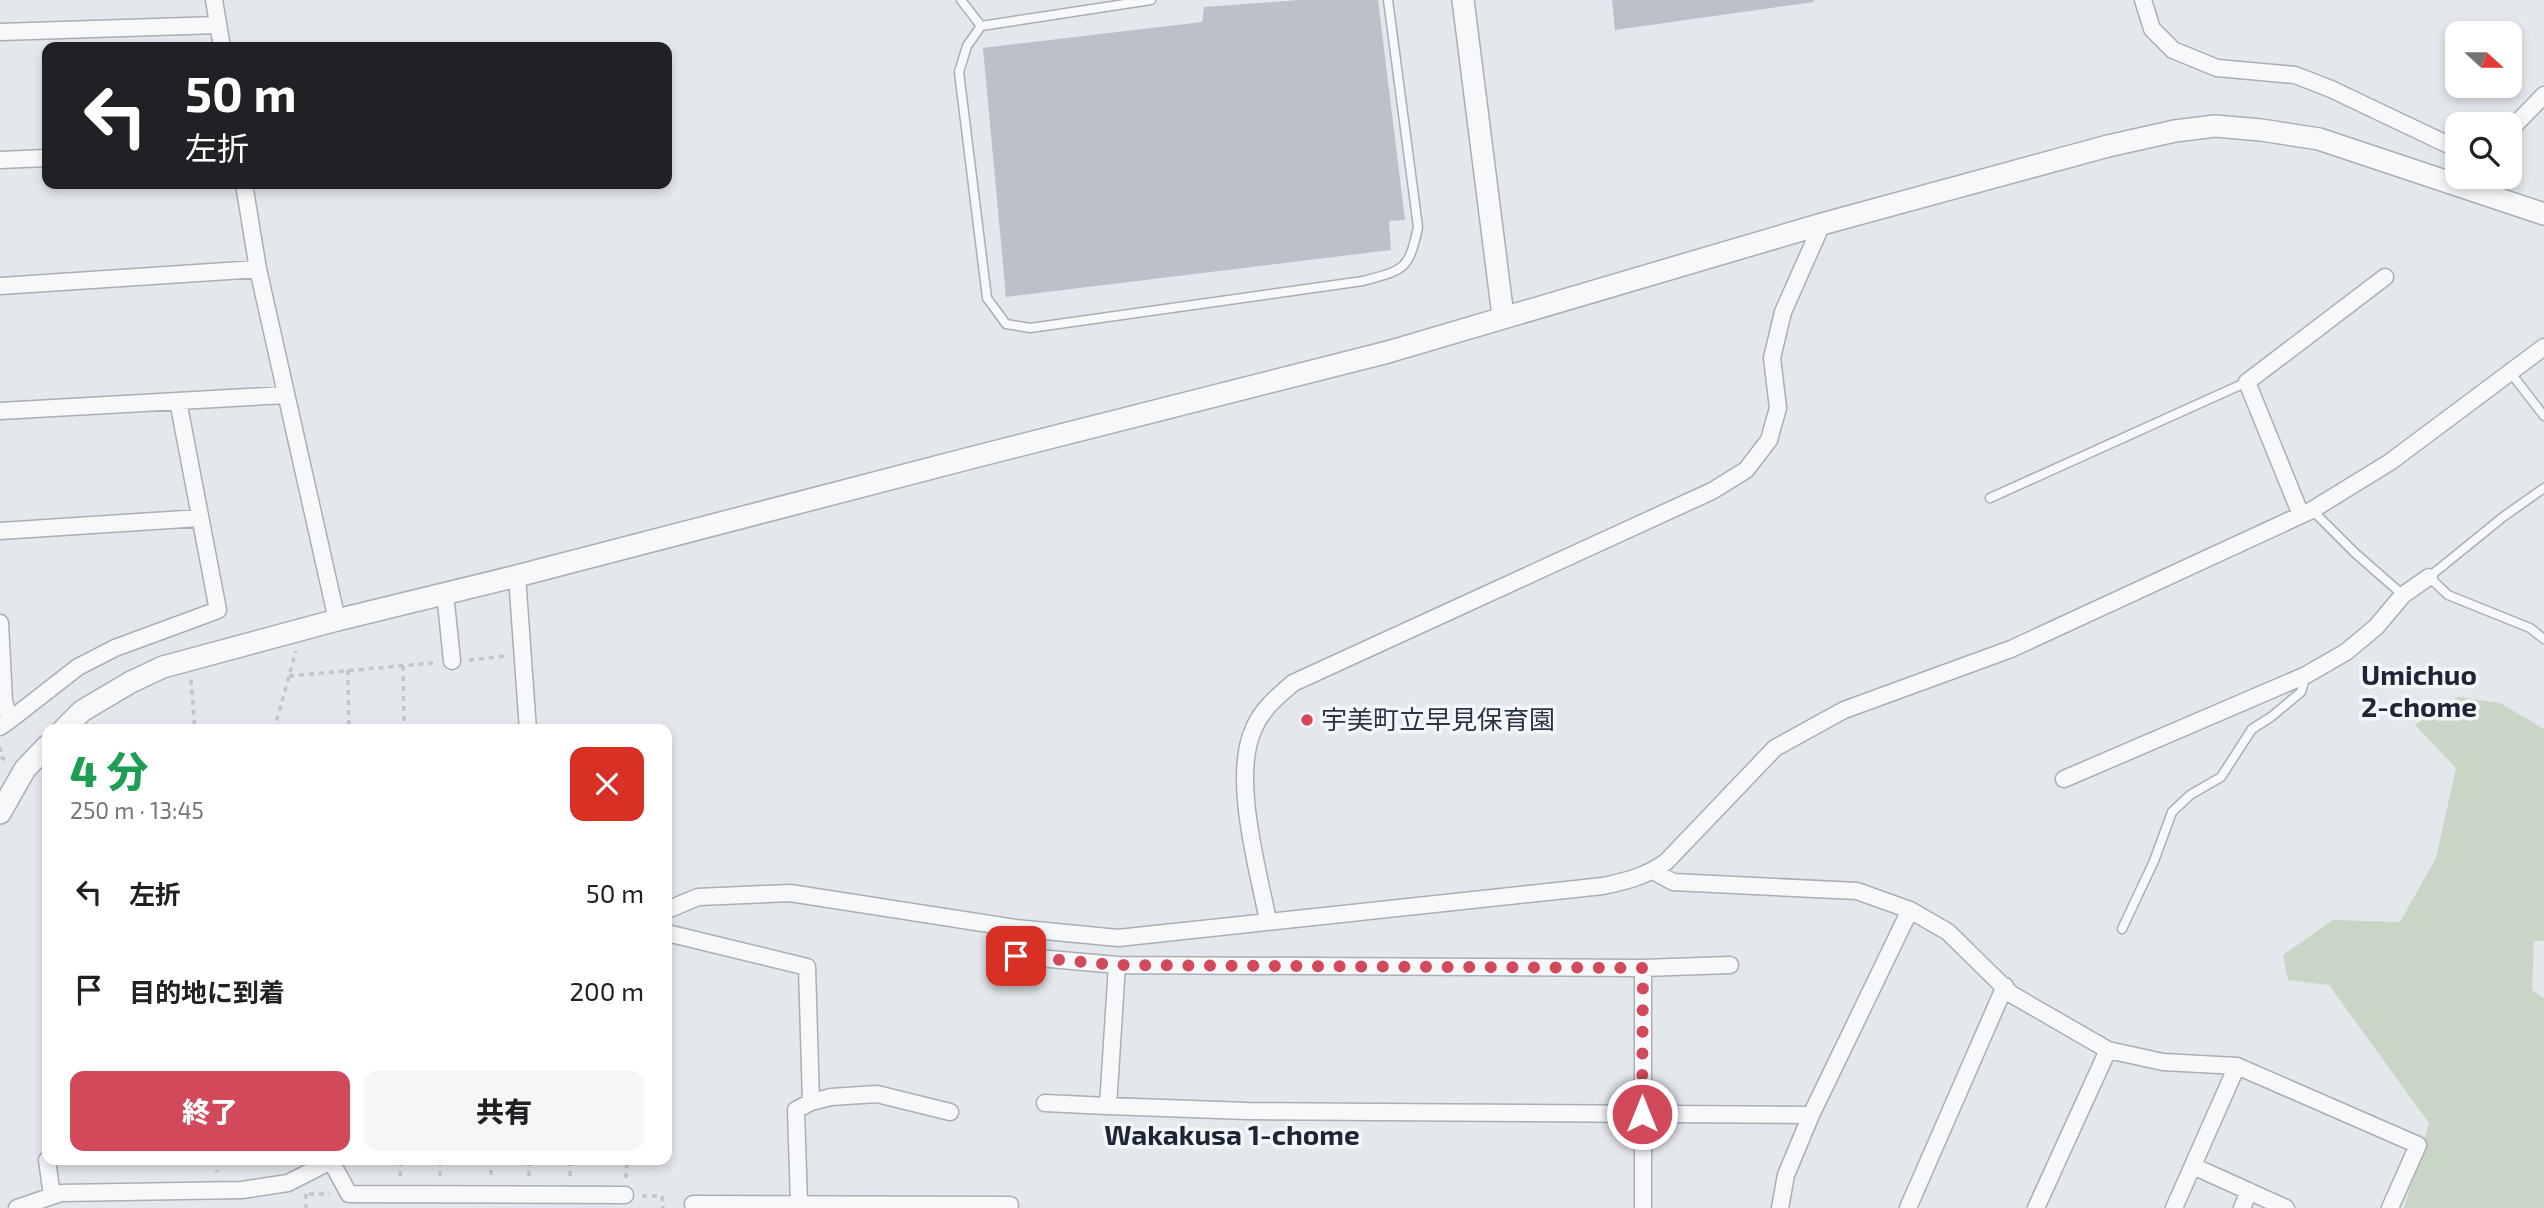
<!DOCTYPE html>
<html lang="ja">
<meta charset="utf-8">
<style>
body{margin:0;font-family:"Exo 2","Noto Sans JP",sans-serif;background:#f6f6f6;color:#202124;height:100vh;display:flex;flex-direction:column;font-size:26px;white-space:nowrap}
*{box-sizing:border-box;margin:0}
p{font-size:23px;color:#757577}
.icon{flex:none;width:38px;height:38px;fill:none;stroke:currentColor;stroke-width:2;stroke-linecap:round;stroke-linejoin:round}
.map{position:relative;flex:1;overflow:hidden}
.sheet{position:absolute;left:42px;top:724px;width:630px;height:441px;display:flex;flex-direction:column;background:#fff;border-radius:14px;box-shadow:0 4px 10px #0003}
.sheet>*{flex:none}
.top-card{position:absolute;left:42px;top:42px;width:630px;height:147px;border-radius:14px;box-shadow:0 4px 10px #0003;background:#202124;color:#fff;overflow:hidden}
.needle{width:46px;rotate:111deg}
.fabs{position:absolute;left:2445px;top:21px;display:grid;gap:14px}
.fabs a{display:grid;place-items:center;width:77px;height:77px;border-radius:14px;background:#fff;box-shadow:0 4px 10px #0003;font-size:35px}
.pin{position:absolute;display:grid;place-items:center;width:60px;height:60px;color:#fff;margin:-30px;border-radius:14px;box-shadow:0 4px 10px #0006}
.me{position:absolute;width:77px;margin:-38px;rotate:0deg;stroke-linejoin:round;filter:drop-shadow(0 0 5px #0008)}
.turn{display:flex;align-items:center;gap:24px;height:147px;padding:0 28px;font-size:32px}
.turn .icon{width:91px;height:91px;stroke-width:2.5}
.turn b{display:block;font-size:49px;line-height:60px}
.round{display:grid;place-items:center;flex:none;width:74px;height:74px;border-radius:14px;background:#f6f6f6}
.summary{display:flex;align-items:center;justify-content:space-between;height:119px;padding:0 28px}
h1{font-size:42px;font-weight:800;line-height:52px;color:#1e9e55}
.cta{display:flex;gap:14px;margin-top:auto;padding:14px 28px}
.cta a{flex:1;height:80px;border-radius:14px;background:#d1495b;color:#fff;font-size:28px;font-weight:800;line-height:80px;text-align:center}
.cta a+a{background:#f6f6f6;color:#202124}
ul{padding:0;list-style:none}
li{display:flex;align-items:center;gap:21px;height:98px;padding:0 28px}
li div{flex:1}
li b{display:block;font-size:26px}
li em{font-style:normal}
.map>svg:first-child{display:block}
.green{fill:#c9d6c5}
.building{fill:#bbc0ca}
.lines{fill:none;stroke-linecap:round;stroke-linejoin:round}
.service-casing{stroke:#a9aeb7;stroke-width:11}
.minor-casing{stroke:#a9aeb7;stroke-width:19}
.tertiary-casing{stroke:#a9aeb7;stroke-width:24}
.path{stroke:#c2c5cb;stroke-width:3.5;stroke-dasharray:5 5;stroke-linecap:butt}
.service{stroke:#f7f8fa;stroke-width:8}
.minor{stroke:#f7f8fa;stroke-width:16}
.tertiary{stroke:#f7f8fa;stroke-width:21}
.route{stroke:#d1495b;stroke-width:12;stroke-dasharray:0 21.6}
.poi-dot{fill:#d1495b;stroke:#f4f6f9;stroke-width:2.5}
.labels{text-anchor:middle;stroke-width:7;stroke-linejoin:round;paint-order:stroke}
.poi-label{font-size:26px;fill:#2b3445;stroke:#f4f6f9;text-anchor:start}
.neighbourhood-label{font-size:28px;font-weight:bold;fill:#1d2536;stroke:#f4f6f9}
</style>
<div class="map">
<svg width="2544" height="1208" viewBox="0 0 2544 1208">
<rect width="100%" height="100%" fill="#e4e7ec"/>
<path class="green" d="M 2458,697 L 2500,703 L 2544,729 L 2544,941 L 2534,941 L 2532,990 L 2544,998 L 2544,1208 L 2404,1208 L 2429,1123 L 2329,985 L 2288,980 L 2283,955 L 2333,920 L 2400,922 L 2436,858 L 2456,768 L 2415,725 Z"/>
<path class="building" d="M 1299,0 L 1378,0 L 1405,220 L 1389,221 L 1391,250 L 1006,297 L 983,48 L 1202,22 L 1204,7 Z
M 1612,0 L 1814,0 L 1814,2 L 1615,30 Z"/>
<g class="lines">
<defs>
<path id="service" d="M 961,0 L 981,26
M 1151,0 L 981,26 L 967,46 L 959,72 L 987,298 L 1006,324 L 1030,328 L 1363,281 C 1404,270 1409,270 1418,227 L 1388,0
M 2510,372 L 2544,416
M 2544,488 L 2503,517 L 2429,577 L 2448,595 L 2530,628 L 2544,639
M 1990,498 L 2247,382
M 2312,510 L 2355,553 L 2403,595
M 2122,929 L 2154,861 L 2172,812 L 2190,795 L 2221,777 L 2252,729 L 2271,717 L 2301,692 L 2306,675"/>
<path id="minor" d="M 214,0 L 222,47
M 2143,0 L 2152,29 L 2173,50 L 2217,68 L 2295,75 L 2331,89 L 2457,149
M 0,32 L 218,25
M 2510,130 L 2544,95
M 0,160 L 47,158
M 244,184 L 258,269 L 337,620
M 0,286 L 258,269
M 0,411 L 285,395
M 2301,515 L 2247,382 L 2385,277
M 0,531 L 200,518
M 517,576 L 528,730
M 445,593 L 452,661
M 0,623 L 4,701 L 10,720 L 0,727
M 10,720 L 78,667 L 115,648 L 218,610 L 178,401
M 2064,779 L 2306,675 L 2346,652 L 2376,627 L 2403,595 L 2429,577
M 1653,871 L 1673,882 L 1857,891 L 1910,910 L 1948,932 L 2011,994 L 2108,1050 L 2163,1062 L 2237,1066 L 2418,1145 L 2390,1208
M 667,910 L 698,897 L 790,893 L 1015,928 L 1118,938 L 1603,886 C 1627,881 1646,876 1666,862 L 1775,748 L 1844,710 L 2011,649 L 2312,510 L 2390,462 L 2544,347
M 1268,921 C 1258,868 1231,777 1254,728 C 1262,709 1278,696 1293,683 L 1712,491 L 1746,470 L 1769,440 L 1778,408 L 1772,358 L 1783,312 L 1822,224
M 1015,928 L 1016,956 L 1117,965 L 1108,1106 L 1247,1111 L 1811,1115 L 1910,910
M 667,933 L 807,967 L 811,1102 L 796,1110 L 799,1204
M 1117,965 L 1643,968 L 1730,965
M 1643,968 L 1643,1208
M 811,1102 L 831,1097 L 877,1094 L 950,1112
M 1045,1103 L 1108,1106
M 47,1160 L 52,1196
M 332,1163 L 349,1194 L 625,1195
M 2193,1166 L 2286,1208
M 693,1204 L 1010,1205
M 17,1208 L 61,1193 L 242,1190 L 288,1183 L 333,1160
M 1780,1208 L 1786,1175 L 1811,1115
M 1908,1208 L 2005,986
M 2036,1208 L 2108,1050
M 2174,1208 L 2237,1066
M 2242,1208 L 2249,1191"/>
<path id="tertiary" d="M 1463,0 L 1503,316
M 63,730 L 82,711 L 131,682 L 163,667 L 337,620 L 517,576 L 982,455 L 1388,352 L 1822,224 L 2108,146 L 2175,131 L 2215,126 L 2261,130 L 2319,139 L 2544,214
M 0,813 L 25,769 L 47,746"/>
</defs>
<use href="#service" class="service-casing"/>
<use href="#minor" class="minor-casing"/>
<use href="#tertiary" class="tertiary-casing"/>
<path class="path" d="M 469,660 L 506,656
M 403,666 L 404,730
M 348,670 L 349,730
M 289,676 L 433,663
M 191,680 L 195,730
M 274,730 L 296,651
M 0,747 L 1,757 L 5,760
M 216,1160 L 217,1172
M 491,1160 L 491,1176
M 400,1176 L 401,1160
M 440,1176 L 440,1160
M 529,1176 L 529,1160
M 570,1176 L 570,1160
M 626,1178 L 627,1160
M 306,1194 L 306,1208
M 309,1194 L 330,1194
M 642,1196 L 662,1196 L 663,1208"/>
<use href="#service" class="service"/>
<use href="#minor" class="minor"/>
<use href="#tertiary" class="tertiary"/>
</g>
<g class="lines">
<path class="route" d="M 1016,956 L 1117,965 L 1643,968 L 1642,1114"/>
</g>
<circle class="poi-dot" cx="1307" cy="720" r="7"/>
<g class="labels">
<g class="poi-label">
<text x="1321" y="729">宇美町立早見保育園</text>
</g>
<g class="neighbourhood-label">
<text x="2419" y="685">Umichuo<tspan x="2419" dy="32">2-chome</tspan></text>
<text x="1232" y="1145">Wakakusa 1-chome</text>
</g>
</g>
</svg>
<div class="fabs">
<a><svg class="needle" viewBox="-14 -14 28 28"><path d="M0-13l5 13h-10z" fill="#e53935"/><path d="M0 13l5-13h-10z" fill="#757577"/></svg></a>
<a><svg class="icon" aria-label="search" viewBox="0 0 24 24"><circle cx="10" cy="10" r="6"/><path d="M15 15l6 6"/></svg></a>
</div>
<div class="pin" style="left:1016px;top:956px;background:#d93025"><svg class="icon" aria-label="arrive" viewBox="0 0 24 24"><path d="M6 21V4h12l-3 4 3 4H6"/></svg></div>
<svg class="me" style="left:1642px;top:1114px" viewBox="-20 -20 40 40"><circle r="17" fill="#d1495b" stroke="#fff" stroke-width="3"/><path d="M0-11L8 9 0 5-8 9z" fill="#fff"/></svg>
<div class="top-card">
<div class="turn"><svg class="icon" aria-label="left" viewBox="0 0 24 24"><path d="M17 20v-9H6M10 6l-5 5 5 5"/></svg><div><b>50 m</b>左折</div></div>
</div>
<section class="sheet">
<div class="summary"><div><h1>4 分</h1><p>250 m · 13:45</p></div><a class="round" style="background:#d93025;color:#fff"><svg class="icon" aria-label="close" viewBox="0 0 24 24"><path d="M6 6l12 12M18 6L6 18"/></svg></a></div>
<ul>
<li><svg class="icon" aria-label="left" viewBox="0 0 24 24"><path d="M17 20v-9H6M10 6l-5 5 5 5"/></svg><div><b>左折</b></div><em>50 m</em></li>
<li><svg class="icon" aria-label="arrive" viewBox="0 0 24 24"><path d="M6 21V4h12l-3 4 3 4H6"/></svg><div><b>目的地に到着</b></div><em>200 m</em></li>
</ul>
<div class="cta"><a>終了</a><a>共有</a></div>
</section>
</div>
